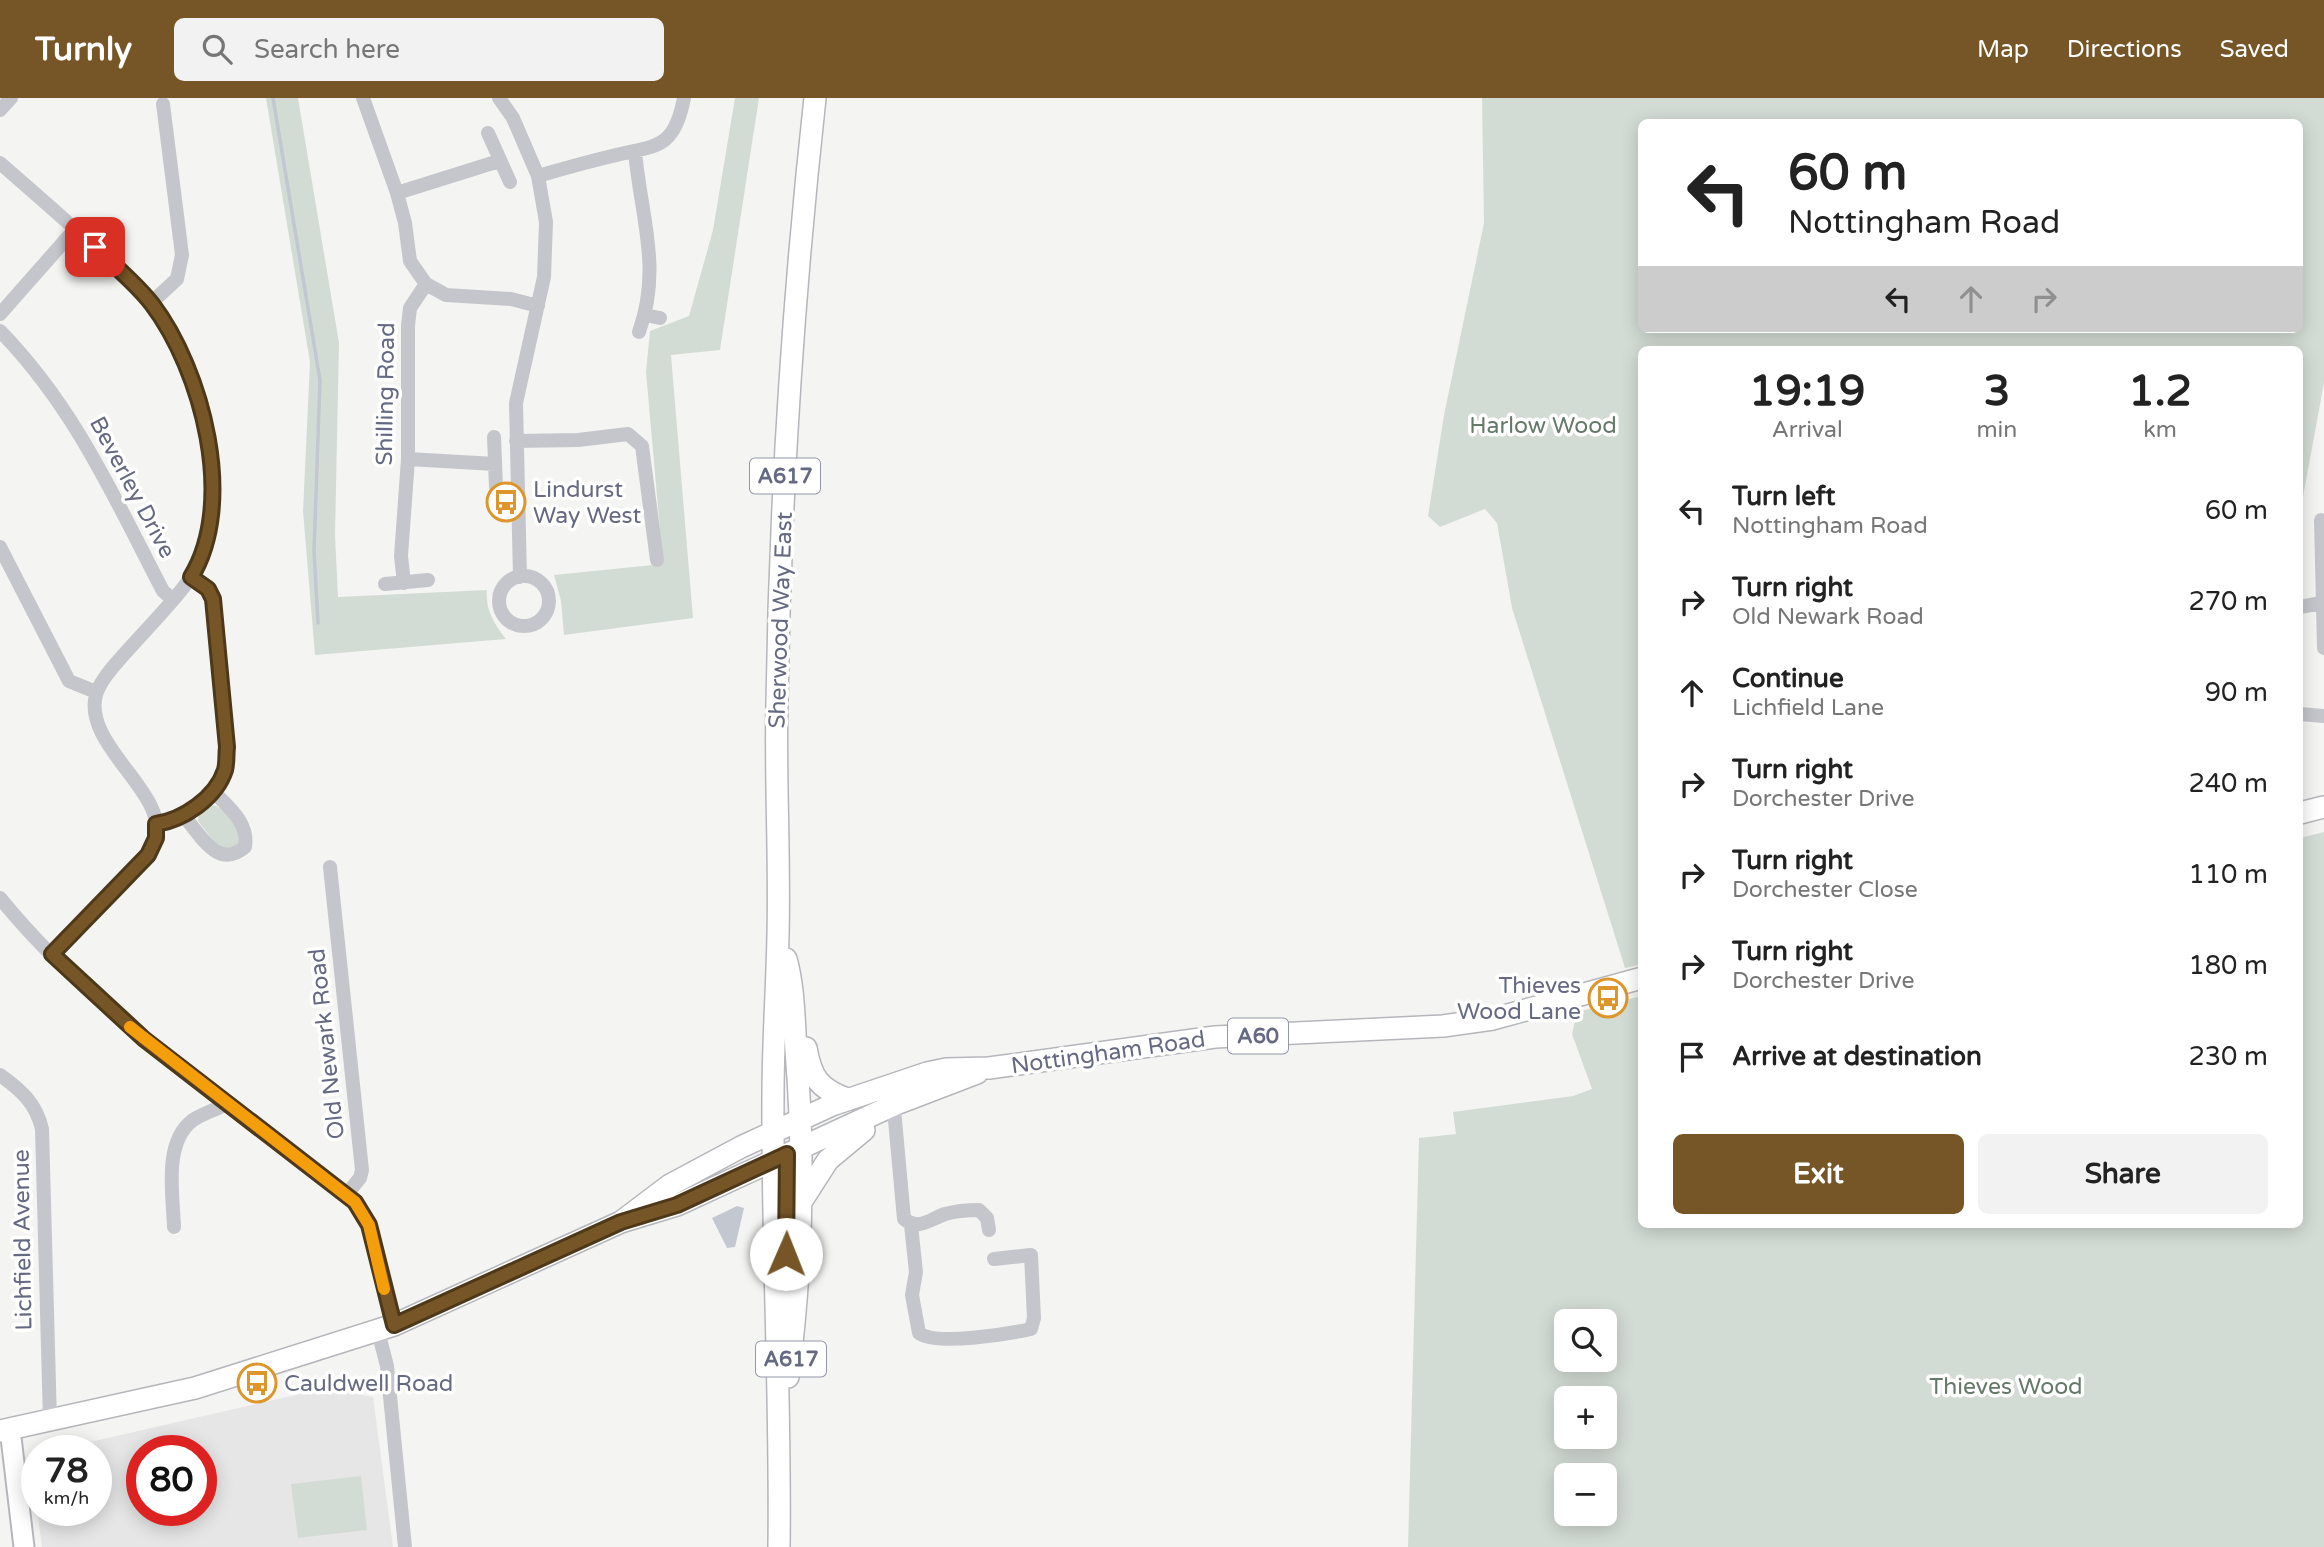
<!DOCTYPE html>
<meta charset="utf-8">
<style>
body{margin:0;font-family:"Varela Round",sans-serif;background:#f2f2f2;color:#222;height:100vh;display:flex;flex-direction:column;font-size:26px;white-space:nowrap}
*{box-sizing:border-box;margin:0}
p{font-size:23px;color:#767676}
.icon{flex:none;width:38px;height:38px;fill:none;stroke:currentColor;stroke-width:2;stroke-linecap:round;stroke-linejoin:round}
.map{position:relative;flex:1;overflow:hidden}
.sheet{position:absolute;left:1638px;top:248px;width:665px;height:882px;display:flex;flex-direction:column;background:#fff;border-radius:10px;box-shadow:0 4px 18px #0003}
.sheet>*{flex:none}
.guide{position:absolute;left:1638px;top:21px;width:665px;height:214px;border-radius:10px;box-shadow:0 4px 18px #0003;background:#fff;color:#222;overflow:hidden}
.controls{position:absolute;left:1554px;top:1211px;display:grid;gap:14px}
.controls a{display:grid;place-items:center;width:63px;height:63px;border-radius:10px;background:#fff;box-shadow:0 4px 18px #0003;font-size:35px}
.speed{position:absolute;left:21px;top:1337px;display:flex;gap:14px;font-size:35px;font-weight:700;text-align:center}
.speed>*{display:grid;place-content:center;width:91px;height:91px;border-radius:50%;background:#fff;box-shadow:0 4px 18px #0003;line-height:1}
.speed small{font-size:18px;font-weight:400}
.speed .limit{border:10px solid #d22;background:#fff;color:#111}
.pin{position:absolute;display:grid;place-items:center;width:60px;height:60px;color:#fff;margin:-30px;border-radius:14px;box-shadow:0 4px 10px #0006}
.me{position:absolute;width:77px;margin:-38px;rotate:1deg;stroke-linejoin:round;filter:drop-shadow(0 0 5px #0008)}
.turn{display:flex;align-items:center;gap:24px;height:147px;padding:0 35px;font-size:32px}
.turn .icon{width:91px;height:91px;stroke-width:2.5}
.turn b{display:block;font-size:49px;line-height:60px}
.lanes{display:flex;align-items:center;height:66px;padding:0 35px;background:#0003;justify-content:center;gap:35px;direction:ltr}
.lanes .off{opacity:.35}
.eta{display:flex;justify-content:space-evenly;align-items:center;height:119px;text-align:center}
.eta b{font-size:42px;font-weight:700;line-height:49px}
.button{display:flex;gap:14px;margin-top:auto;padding:14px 35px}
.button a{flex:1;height:80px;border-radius:10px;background:#765626;color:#fff;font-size:28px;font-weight:700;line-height:80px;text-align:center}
.button a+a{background:#f2f2f2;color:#222}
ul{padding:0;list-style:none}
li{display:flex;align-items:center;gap:21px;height:91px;padding:0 35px}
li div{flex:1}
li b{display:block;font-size:26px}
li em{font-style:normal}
header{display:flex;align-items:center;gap:42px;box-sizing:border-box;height:98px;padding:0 35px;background:#765626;color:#fff}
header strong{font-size:33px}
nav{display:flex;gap:38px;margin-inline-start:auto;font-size:24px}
.search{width:490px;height:63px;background:#f2f2f2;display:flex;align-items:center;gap:18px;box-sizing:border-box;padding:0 24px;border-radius:10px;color:#767676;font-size:26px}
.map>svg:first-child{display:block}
.built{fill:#e5e6e5;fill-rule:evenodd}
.green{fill:#d3dcd4;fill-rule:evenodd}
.water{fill:#c3c7d0}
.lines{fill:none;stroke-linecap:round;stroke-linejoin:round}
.stream{stroke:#c3c7d0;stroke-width:3.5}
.major-casing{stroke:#b6b7bd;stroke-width:23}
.highway-casing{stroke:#b5b6bb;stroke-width:24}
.minor{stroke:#c5c6cb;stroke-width:14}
.major{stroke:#fff;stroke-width:19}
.highway{stroke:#fff;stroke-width:21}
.route-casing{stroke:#4d3819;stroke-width:18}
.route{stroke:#765626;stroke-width:12}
.slow{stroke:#f59e0b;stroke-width:12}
.labels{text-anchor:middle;stroke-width:7;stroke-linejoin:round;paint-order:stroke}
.shield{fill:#fff;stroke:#9397a8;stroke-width:2}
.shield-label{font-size:21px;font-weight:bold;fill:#656a82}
.street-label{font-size:23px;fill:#656a82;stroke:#fff}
.park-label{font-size:23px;fill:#647968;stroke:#fff}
.poi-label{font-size:23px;fill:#656a82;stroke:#fff;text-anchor:start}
</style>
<header>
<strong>Turnly</strong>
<div class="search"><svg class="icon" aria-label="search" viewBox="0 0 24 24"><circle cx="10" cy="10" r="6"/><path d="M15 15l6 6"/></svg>Search here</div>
<nav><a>Map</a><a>Directions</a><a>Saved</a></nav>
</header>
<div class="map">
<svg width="2324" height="1449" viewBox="0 0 2324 1449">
<rect width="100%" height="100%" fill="#f4f5f2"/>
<path class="built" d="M 326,1290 L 373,1299 L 393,1449 L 42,1449 L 37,1412 L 96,1412 L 96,1353 L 51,1353 ZM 142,1353 L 201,1353 L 201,1412 L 142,1412 Z"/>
<path class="green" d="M 266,0 L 298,0 L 339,245 L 335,437 L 338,499 L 487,492 C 485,511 494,526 506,541 L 315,557 L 303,413 L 310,264 Z
M 735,0 L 759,0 L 720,252 L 671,257 L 693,520 L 564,537 L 561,503 L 554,477 L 663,466 L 646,274 L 650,233 L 689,218 L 713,132 Z
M 1482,0 L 2324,0 L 2324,285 L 2302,404 L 2300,406 L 2300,252 L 1642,252 L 1642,866 L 1625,870 L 1512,510 L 1497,425 L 1485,411 L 1440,429 L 1428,418 L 1444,317 L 1484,125 ZM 1642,24 L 2300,24 L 2300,231 L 1642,231 Z
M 209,706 C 229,710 240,729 239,748 L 232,751 L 219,750 L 198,723 L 199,714 Z
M 2324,734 L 2324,1449 L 1408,1449 L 1419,1040 L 1456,1036 L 1453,1014 L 1573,998 L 1592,991 L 1572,936 L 1577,914 L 1641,898 L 1642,1127 L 2300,1127 L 2300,740 ZM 1566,1223 L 1605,1223 L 1605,1262 L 1566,1262 ZM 1566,1300 L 1605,1300 L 1605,1339 L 1566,1339 ZM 1566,1377 L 1605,1377 L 1605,1416 L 1566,1416 Z
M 361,1378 L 367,1432 L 298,1440 L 291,1386 Z"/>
<path class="water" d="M 737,1108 L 744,1110 L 735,1149 L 727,1150 L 712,1120 Z"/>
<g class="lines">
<path class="stream" d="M 273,0 L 320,282 L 314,453 L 318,525"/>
<defs>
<path id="major" d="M 10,1331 L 24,1449"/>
<path id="highway" d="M 2300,715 L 2324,709
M 786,861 C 794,889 794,923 796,952 C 805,1061 802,1170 788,1279
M 806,950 C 811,979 819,991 847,1001
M 801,1104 L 828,1062 L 864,1032
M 621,1124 L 670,1087 L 741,1049 L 832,1007 L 927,975 L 946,971 L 989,970 L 1215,939 L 1443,928 L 1493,921 L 1642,880
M 0,1333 L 195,1290 L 394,1227 L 621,1124 L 677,1107 L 896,1006 L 977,975
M 779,1449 C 781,1298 772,1148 773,997 C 773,944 777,890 778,837 C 780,759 775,681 777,604 C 780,402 793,200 815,0"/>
</defs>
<use href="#major" class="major-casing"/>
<use href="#highway" class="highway-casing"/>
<path class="minor" d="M 363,0 L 397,95 L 405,125 L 410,163 L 426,186
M 499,0 L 513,20 L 538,78 L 546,124 L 544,179 L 516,305 L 520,479
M 0,12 L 11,0
M 488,35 L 510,84
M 635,54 C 641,119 662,170 639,234
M 0,65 C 40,100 80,134 118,171 C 129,182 142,193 151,205 C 197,264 231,390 202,460 C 191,488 140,537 119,562 C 110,572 99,585 96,597 C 82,648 173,698 154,743 C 142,775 78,828 52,856
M 538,78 C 562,71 587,64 612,58 C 655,47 674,53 684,0
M 397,95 L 499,63
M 426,186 L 446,197 L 511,201 L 538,208
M 151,205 L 177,181 L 182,157 L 163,6
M 0,216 L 76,130
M 645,217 L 660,220
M 0,233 C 75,310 114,399 163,493 L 172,501
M 494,339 L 496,389
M 516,343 L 578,342 L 628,336 L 642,348 L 657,462
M 408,361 L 495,366
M 2321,422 L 2324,550
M 0,449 L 69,583 L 96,594
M499 503a25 25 0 1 1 50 0a25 25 0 1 1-50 0Z
M 404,485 L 401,458 L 408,361 L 408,228 L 410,210 L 426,186
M 385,486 L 428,482
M 2300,509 L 2321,505
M 2300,616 L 2324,618
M 184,718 C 201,738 218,772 245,749 C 249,724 228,709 213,693
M 156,726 C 183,722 216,700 225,672 C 227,665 226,656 227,649 L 213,501 L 208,491 L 191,479
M 330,769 L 362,1072 L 360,1080 L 346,1097
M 0,800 C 99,922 235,1005 355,1104 L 369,1127 L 394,1227
M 0,977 C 21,992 36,1005 42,1031 L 50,1323
M 893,1000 L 904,1121 C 919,1133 930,1121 945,1116 C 956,1113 968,1112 979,1112 L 987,1120 L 989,1132
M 911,1127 L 916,1174 L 912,1197 L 919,1235 C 936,1248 1008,1236 1031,1231 L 1034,1220 L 1031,1157 L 994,1161
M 174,1129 C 173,1097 163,1044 193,1022 C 203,1015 217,1011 228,1006
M 378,1233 L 387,1268 L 405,1449"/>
<use href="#major" class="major"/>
<use href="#highway" class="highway"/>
</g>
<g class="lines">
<defs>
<path id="route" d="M 95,149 C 113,167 136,185 152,206 C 202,272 237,404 191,479 L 208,491 L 213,501 L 227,649 C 226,656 227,665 225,672 C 216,700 183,722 156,726 L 156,740 L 148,757 L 52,856 L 144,941 L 355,1104 L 369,1127 L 394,1227 L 621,1124 L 677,1107 L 787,1056 L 786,1156"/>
</defs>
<use href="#route" class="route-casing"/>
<use href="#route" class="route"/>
<path class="slow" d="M 130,929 L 355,1104 L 369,1127 L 384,1191"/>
</g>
<defs>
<symbol id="bus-ring" viewBox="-11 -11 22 22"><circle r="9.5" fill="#fff" stroke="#dc962b" stroke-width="1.5"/><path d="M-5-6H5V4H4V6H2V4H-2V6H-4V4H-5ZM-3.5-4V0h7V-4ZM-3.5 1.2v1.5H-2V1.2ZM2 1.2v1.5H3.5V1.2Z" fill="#dc962b"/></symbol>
</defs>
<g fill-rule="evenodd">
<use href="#bus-ring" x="484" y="382" width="44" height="44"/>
<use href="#bus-ring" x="1586" y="878" width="44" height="44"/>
<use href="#bus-ring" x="235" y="1263" width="44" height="44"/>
</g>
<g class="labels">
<g class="shield">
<rect x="750" y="360.5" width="70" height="35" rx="5"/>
<rect x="1228" y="920.5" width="60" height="35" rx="5"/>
<rect x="756" y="1243.5" width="70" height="35" rx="5"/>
</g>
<g class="shield-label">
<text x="785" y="385">A617</text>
<text x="1258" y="945">A60</text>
<text x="791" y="1268">A617</text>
</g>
<g class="street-label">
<text transform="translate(385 296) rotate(-89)" y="8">Shilling Road</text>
<text transform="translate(133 389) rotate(62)" y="8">Beverley Drive</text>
<text transform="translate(780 522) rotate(-88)" y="8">Sherwood Way East</text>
<text transform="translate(326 946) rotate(-96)" y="8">Old Newark Road</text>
<text transform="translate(1108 954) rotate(-8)" y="8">Nottingham Road</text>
<text transform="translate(22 1142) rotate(-91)" y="8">Lichfield Avenue</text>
</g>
<g class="park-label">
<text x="1543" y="335">Harlow Wood</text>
<text x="2006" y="1296">Thieves Wood</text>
</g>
<g class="poi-label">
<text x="533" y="399">Lindurst<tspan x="533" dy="26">Way West</tspan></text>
<text x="1581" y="895" text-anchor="end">Thieves<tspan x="1581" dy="26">Wood Lane</tspan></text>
<text x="284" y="1293">Cauldwell Road</text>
</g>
</g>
</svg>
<div class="controls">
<a><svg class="icon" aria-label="search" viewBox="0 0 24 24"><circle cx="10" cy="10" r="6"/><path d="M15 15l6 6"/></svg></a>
<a>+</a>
<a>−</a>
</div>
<div class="speed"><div>78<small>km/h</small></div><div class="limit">80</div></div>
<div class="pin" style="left:95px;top:149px;background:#d93025"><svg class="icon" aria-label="arrive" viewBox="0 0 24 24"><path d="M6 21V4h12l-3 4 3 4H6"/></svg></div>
<svg class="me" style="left:786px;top:1156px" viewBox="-20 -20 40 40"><circle r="19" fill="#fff"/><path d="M0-13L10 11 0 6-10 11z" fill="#765626"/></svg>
<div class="guide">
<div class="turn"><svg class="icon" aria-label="left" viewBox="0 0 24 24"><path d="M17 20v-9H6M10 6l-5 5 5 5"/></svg><div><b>60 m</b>Nottingham Road</div></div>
<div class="lanes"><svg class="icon" aria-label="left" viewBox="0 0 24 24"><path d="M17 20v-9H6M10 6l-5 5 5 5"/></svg><svg class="icon off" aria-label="ahead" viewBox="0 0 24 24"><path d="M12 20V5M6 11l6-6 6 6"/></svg><svg class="icon off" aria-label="right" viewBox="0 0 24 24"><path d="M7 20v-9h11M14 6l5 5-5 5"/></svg></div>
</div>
<section class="sheet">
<div class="eta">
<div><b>19:19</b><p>Arrival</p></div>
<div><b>3</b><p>min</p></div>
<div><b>1.2</b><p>km</p></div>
</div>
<ul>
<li><svg class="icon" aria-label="left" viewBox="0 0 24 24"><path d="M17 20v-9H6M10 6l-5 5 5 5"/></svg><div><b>Turn left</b><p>Nottingham Road</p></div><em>60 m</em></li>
<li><svg class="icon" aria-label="right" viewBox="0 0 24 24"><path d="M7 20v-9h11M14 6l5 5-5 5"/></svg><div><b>Turn right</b><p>Old Newark Road</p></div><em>270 m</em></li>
<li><svg class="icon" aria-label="ahead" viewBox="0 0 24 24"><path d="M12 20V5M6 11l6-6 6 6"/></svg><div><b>Continue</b><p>Lichfield Lane</p></div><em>90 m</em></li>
<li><svg class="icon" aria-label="right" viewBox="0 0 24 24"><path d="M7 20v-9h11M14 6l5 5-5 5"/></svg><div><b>Turn right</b><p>Dorchester Drive</p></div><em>240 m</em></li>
<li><svg class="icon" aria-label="right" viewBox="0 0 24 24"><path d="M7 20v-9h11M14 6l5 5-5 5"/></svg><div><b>Turn right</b><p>Dorchester Close</p></div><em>110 m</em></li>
<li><svg class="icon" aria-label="right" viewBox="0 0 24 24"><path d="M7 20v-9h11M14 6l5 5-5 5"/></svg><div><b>Turn right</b><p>Dorchester Drive</p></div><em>180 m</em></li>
<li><svg class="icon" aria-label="arrive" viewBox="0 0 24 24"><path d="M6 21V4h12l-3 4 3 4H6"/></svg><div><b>Arrive at destination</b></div><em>230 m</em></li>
</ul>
<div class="button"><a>Exit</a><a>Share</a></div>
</section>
</div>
